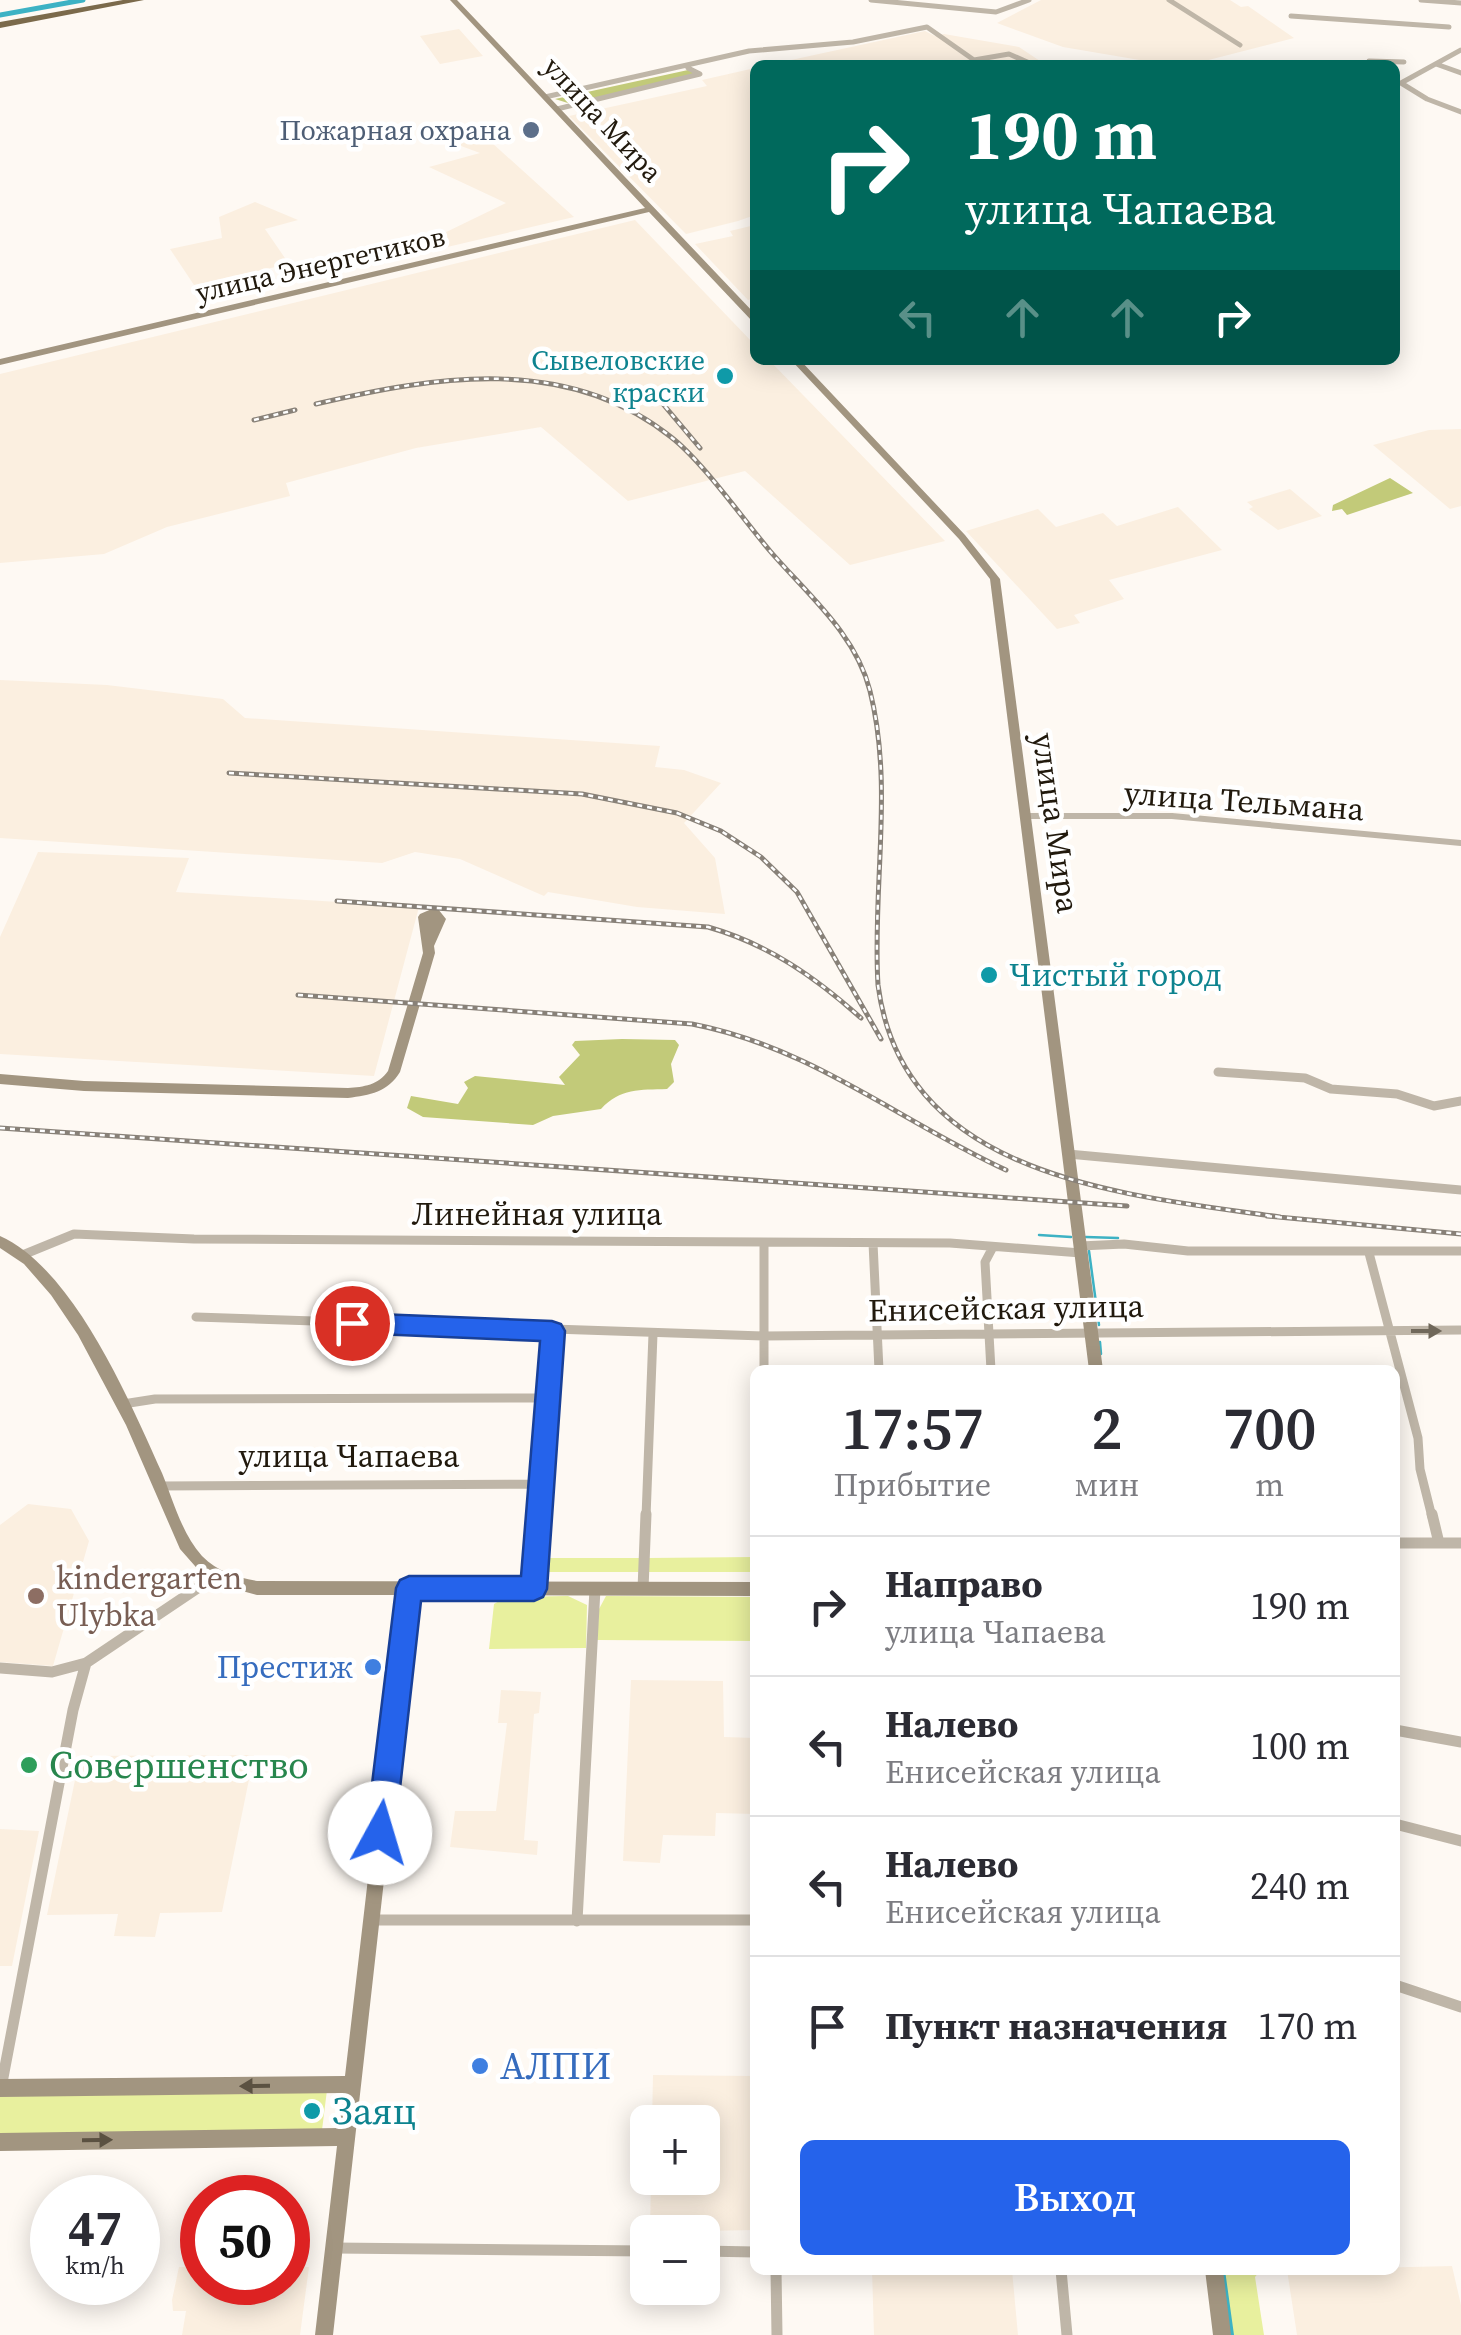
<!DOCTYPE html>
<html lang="ru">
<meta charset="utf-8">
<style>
body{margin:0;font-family:"Source Serif 4",serif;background:#f7f7f7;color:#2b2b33;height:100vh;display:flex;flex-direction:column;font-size:38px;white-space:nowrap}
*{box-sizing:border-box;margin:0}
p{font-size:32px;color:#7c7c81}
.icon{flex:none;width:55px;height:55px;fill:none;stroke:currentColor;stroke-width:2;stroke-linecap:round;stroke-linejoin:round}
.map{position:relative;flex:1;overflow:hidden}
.sheet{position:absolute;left:750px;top:1365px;width:650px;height:910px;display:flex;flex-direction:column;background:#fff;border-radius:15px;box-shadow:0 5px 25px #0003}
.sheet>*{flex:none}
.top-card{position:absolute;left:750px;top:60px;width:650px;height:305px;border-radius:15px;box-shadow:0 5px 25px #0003;background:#00695c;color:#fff;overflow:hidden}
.fabs{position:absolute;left:630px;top:2105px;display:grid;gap:20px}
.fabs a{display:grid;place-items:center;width:90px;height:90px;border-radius:15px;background:#fff;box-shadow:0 5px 25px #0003;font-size:50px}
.speed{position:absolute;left:30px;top:2175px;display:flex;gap:20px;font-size:50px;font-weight:700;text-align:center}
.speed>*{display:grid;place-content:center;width:130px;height:130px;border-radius:50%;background:#fff;box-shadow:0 5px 25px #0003;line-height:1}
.speed small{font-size:25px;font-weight:400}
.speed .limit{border:15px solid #d22;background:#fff;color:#111}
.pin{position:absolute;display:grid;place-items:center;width:85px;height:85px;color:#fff;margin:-42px;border:5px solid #fff;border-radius:50%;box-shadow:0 2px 10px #0007}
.me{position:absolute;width:110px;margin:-55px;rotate:6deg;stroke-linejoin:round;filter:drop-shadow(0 0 8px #0008)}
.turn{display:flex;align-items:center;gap:35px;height:210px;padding:0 50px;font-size:45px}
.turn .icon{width:130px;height:130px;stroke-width:2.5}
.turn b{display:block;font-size:70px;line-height:85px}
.lanes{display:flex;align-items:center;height:95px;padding:0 50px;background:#0003;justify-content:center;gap:50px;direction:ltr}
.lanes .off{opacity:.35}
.eta{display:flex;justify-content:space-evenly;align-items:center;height:170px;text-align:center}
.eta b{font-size:60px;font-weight:600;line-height:70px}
.action{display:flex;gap:20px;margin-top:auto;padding:20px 50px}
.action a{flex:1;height:115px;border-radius:15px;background:#2563eb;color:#fff;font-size:40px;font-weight:600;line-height:115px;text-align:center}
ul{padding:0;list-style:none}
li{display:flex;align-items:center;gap:30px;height:140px;padding:0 50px;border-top:2px solid #e1e1e2}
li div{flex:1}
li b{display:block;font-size:38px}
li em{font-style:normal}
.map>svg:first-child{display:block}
.built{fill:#fbefe0}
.green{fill:#e8f09e}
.forest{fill:#c2ca79}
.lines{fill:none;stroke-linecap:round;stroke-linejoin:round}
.stream-far1{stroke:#3db2c4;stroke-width:2.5}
.stream{stroke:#3db2c4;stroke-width:4}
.canal{stroke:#3db2c4;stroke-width:5}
.street-far3{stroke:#bfb6a8;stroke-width:5}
.street-far2{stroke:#bfb6a8;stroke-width:6}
.street-far1{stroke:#bfb6a8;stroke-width:9}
.street{stroke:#bfb6a8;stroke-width:11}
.secondary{fill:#a29580;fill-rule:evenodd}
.highway{fill:#7b6a4b;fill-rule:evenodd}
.rail-casing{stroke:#888178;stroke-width:5}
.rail{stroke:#fff;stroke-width:2.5;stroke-dasharray:5;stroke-linecap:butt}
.oneway{fill:#70685a}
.oneway2{fill:#5b5141}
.route{fill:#2563eb;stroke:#184099;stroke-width:2.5}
.service-dot{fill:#5c6f8a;stroke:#fff;stroke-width:4}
.culture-dot{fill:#0f9aa8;stroke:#fff;stroke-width:4}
.education-dot{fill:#8d6e63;stroke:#fff;stroke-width:4}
.shop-dot{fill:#3f7fe0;stroke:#fff;stroke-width:4}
.leisure-dot{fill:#2e9e5b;stroke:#fff;stroke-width:4}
.labels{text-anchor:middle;stroke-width:9;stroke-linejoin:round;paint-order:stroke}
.far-street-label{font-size:28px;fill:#21190d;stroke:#fff}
.far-service-label{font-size:28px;fill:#4e5e75;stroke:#fff;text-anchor:end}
.far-culture-label{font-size:28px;fill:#0d838f;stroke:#fff;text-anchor:end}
.street-label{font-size:32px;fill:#21190d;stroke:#fff}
.culture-label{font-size:32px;fill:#0d838f;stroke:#fff;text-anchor:start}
.education-label{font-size:32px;fill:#785e54;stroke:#fff;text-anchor:start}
.shop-label{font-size:32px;fill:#366cbe;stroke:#fff;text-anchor:end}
.near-leisure-label{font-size:38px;fill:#27864d;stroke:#fff;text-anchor:start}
.near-shop-label{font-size:38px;fill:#366cbe;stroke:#fff;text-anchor:start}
.near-culture-label{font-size:38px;fill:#0d838f;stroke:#fff;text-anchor:start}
</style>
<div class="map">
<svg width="1461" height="2335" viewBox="0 0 1461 2335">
<rect width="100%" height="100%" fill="#fef9f3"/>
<path class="built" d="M 1041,0 L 1230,0 L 1241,7 L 1248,6 L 1294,38 L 1189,65 L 1169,65 L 1063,47 L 997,23 Z
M 459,29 L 483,56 L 440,64 L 420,36 Z
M 925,31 L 935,36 L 944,34 L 1019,47 L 1046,65 L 768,65 Z
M 755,68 L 755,215 L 738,221 L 686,234 L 569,116 L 707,86 L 702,80 Z
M 480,132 L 574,217 L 409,256 L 403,253 L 506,203 L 429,167 L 480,153 L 453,143 Z
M 255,202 L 298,220 L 265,229 L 289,264 L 194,285 L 170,249 L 222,238 L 219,217 Z
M 635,220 L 755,345 L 755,360 L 769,360 L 945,541 L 850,565 L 745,471 L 628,501 L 541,427 L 416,448 L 286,483 L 290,496 L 167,527 L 104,554 L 0,563 L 0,374 Z
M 755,225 L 755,298 L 748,300 L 695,244 L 733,236 L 730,231 Z
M 1461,429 L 1461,506 L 1450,509 L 1373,445 L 1429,430 Z
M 1290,489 L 1322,516 L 1278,530 L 1249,509 L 1253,507 L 1247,502 Z
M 1178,507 L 1222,550 L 1109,580 L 1124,599 L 1074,615 L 1080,623 L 1057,629 L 966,531 L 1038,509 L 1056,527 L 1103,513 L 1117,526 Z
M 0,680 L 107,685 L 223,699 L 245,718 L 660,746 L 655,767 L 684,770 L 721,783 L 684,823 L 715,858 L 725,914 L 637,907 L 548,892 L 544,896 L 460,859 L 415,852 L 382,863 L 0,838 Z
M 38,852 L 189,858 L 176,892 L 419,907 L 374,1076 L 0,1054 L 0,937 Z
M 28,1504 L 71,1509 L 89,1541 L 53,1666 L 0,1662 L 0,1525 Z
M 631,1680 L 723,1681 L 724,1737 L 755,1738 L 755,1814 L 716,1813 L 715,1836 L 663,1835 L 660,1863 L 623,1861 Z
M 501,1690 L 541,1692 L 539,1713 L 534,1714 L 524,1840 L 538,1841 L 537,1855 L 450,1847 L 455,1811 L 496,1811 L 507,1723 L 498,1723 Z
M 254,1755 L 222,1912 L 160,1913 L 155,1937 L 114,1936 L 118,1914 L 47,1915 L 80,1756 Z
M 0,1829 L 39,1831 L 12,1966 L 0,1966 Z
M 653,2075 L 755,2076 L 755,2230 L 650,2232 L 651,2178 L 702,2178 L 702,2122 L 652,2122 Z
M 1452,2266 L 1461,2305 L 1461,2335 L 1297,2335 L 1287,2270 Z
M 179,2267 L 202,2267 L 202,2282 L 288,2282 L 288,2267 L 309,2267 L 300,2335 L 182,2335 L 186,2311 L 173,2311 L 172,2300 Z
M 872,2270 L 1012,2270 L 1018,2335 L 874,2335 Z"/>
<path class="green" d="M 755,1557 L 755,1572 L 649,1572 L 648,1558 Z
M 543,1558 L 640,1558 L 639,1572 L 543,1572 Z
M 568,1596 L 587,1605 L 586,1648 L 489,1649 L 494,1604 L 506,1597 Z
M 606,1596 L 755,1597 L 755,1641 L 597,1640 L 599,1609 Z
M 327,2090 L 322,2130 L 0,2135 L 0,2096 Z
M 1222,2270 L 1261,2270 L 1255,2277 L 1264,2335 L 1230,2335 Z"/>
<path class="forest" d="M 688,70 L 696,74 L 571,104 L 555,99 Z
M 1390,478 L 1413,493 L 1347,515 L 1342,509 L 1332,511 L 1333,505 Z
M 622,1039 L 675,1040 L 679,1045 L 671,1064 L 674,1082 L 667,1089 C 640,1090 620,1088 601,1109 L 553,1116 L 533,1125 L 423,1117 L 407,1108 L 411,1096 L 458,1104 L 468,1088 L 464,1082 L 475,1076 L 565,1085 L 559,1077 L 580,1055 L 572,1045 L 575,1041 Z"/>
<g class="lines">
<path class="stream-far1" d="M 1039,1235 L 1071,1237
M 1086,1237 L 1118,1238
M 1089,1251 L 1099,1325
M 1100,1342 L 1101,1354"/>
<path class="stream" d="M 1223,2270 L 1232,2335"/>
<path class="canal" d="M 0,15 L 83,0"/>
<path class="street-far3" d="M 871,0 L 996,12 L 1029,0
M 1169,0 L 1240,45
M 1421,0 L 1461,3
M 1291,16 L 1449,27
M 1461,50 L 1401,83 L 1427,99 L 1461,112
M 974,60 L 1009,54 L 1034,65
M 1369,61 L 1404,62
M 1436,64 L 1461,73
M 545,97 L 749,51 L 853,42 L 927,27 L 981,65
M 557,109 L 700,74 L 688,68"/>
<path class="street-far2" d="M 1023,816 L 1172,816 L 1461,843"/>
<path class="street-far1" d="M 1218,1072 L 1305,1078 L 1331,1089 L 1397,1094 L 1434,1106 L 1461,1101
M 1068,1154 L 1461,1190
M 764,1243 L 764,1370
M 873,1243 L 879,1370
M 1080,1246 L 1124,1244 L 1188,1251 L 1461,1251
M 1369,1253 L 1418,1438 L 1420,1469 L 1432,1517
M 25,1254 L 74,1234 L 194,1239 L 950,1243 L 1081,1253
M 196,1317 L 763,1336 L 1461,1330
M 991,1370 L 985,1262 L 993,1247
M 123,1404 L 155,1399 L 547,1398
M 159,1486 L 538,1484
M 539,1517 L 553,1331
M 646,1517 L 653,1334"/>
<path class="street" d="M 1432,1514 L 1439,1543
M 1395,1543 L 1461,1543
M 533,1589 L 539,1514
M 643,1589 L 646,1514
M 0,1668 L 52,1672 L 86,1663 L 214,1577
M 1395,1730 L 1461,1742
M 1395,1824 L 1461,1841
M 370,1920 L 755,1920
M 577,1921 L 595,1589
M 1395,1985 L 1461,2007
M 1,2088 L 73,1710 L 86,1663
M 334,2248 L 648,2251
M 702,2251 L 755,2252
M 776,2270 L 777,2335
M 1061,2270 L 1067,2335"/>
<path class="secondary" d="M 450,0 L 457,0 L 755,314 L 755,321 L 752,321 L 649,212 L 0,365 L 0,359 L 645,208 Z
M 791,360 L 800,360 L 965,535 L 1000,579 L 1103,1370 L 1089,1370 L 990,579 L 959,539 Z
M 434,908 L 438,909 L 446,919 L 434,946 L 435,953 L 400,1072 C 388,1092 370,1095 348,1098 L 84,1091 L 0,1084 L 0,1074 L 84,1081 L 348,1088 C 364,1087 378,1085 388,1071 L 423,953 L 418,917 L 420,914 Z
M 0,1236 C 74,1269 130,1402 162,1473 C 173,1500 182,1534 202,1556 C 218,1572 236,1577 257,1581 L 755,1582 L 755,1596 L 416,1595 L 333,2335 L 315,2335 L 337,2146 L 0,2151 L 0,2133 L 339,2128 L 343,2093 L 0,2097 L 0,2079 L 345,2076 L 401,1595 L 257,1595 L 224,1586 L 202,1574 L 180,1549 L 126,1425 L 78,1335 L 51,1295 L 24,1264 L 0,1248 Z
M 1205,2270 L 1223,2270 L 1231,2335 L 1213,2335 Z"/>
<path class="highway" d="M 123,0 L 144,0 L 0,28 L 0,22 Z"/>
<defs>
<path id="rail" d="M 652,391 L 700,448
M 316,404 C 435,376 567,354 671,437 C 702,461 743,519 770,551 C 807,594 856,634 870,691 C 894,786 872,888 878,985 C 903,1179 1126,1195 1280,1217
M 254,420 L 295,410
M 229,773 L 582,794 L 677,813 L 721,831 L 761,857 L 797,892 L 881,1039
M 337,901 L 708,927 C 768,944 815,977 861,1018
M 298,995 L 692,1024 C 811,1047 898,1120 1006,1170
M 0,1128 L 1127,1206
M 1267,1216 L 1461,1234"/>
</defs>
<use href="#rail" class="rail-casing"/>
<use href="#rail" class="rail"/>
</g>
<defs><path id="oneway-solid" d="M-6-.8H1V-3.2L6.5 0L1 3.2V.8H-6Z" transform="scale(2.5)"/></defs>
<use class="oneway" href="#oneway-solid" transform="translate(1426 1331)"/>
<g class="oneway2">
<use href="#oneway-solid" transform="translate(255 2086) rotate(179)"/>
<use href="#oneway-solid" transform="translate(97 2140) rotate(-1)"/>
</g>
<path class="route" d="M 352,1313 L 552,1321 L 561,1324 L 565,1331 L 547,1589 L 543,1597 L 534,1601 L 421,1601 L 395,1833 L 390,1843 L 380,1847 L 370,1843 L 366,1833 L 396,1588 L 400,1580 L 409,1576 L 521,1576 L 540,1341 L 352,1333 L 344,1330 L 340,1323 L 344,1316 Z"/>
<circle class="service-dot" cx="531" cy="130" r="10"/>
<g class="culture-dot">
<circle cx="725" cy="376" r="10"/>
<circle cx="989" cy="975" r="10"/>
<circle cx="312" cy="2111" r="10"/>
</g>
<circle class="education-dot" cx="36" cy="1596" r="10"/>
<g class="shop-dot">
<circle cx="373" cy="1667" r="10"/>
<circle cx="480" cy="2066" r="10"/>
</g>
<circle class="leisure-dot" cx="29" cy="1765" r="10"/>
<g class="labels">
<g class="far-street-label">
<text transform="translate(603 119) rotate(47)" y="10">улица Мира</text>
<text transform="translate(320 264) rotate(-13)" y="10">улица Энергетиков</text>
</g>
<g class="far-service-label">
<text x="511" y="140">Пожарная охрана</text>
</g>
<g class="far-culture-label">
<text x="705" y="370">Сывеловские<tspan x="705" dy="32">краски</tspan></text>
</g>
<g class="street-label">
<text transform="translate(1244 801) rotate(4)" y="11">улица Тельмана</text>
<text transform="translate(1056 823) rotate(82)" y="11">улица Мира</text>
<text x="537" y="1225">Линейная улица</text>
<text transform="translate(1006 1308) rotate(-1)" y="11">Енисейская улица</text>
<text x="349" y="1467">улица Чапаева</text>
</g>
<g class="culture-label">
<text x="1009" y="986">Чистый город</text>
</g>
<g class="education-label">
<text x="56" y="1589">kindergarten<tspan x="56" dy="37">Ulybka</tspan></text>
</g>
<g class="shop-label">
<text x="353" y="1678">Престиж</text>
</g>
<g class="near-leisure-label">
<text x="49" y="1778">Совершенство</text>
</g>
<g class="near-shop-label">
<text x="500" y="2079">АЛПИ</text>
</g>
<g class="near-culture-label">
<text x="332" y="2124">Заяц</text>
</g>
</g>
</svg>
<div class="fabs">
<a>+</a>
<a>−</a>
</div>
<div class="speed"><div>47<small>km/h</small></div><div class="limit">50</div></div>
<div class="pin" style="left:352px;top:1323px;background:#d93025"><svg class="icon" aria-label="arrive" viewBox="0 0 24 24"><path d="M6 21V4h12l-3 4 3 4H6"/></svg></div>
<svg class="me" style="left:380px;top:1833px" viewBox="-20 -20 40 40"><circle r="19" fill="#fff"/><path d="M0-13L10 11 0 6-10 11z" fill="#2563eb"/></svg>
<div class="top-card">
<div class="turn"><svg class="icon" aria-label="right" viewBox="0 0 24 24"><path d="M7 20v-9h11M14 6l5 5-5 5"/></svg><div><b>190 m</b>улица Чапаева</div></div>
<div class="lanes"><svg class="icon off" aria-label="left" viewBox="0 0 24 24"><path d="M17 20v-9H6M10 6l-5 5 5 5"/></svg><svg class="icon off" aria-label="ahead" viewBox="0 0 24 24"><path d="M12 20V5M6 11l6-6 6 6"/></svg><svg class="icon off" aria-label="ahead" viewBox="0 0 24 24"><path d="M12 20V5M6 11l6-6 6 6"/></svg><svg class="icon" aria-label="right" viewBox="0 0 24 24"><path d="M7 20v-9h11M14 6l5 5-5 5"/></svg></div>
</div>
<section class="sheet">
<div class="eta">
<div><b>17:57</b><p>Прибытие</p></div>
<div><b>2</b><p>мин</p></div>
<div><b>700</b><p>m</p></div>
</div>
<ul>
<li><svg class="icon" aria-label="right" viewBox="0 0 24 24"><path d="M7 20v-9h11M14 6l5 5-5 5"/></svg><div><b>Направо</b><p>улица Чапаева</p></div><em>190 m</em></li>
<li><svg class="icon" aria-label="left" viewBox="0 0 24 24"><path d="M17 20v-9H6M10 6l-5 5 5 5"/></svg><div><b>Налево</b><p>Енисейская улица</p></div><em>100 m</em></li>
<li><svg class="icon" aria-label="left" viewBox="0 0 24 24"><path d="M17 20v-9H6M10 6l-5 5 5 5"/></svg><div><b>Налево</b><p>Енисейская улица</p></div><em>240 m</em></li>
<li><svg class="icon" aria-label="arrive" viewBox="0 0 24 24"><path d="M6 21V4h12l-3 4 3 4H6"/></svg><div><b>Пункт назначения</b></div><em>170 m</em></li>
</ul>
<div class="action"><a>Выход</a></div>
</section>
</div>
